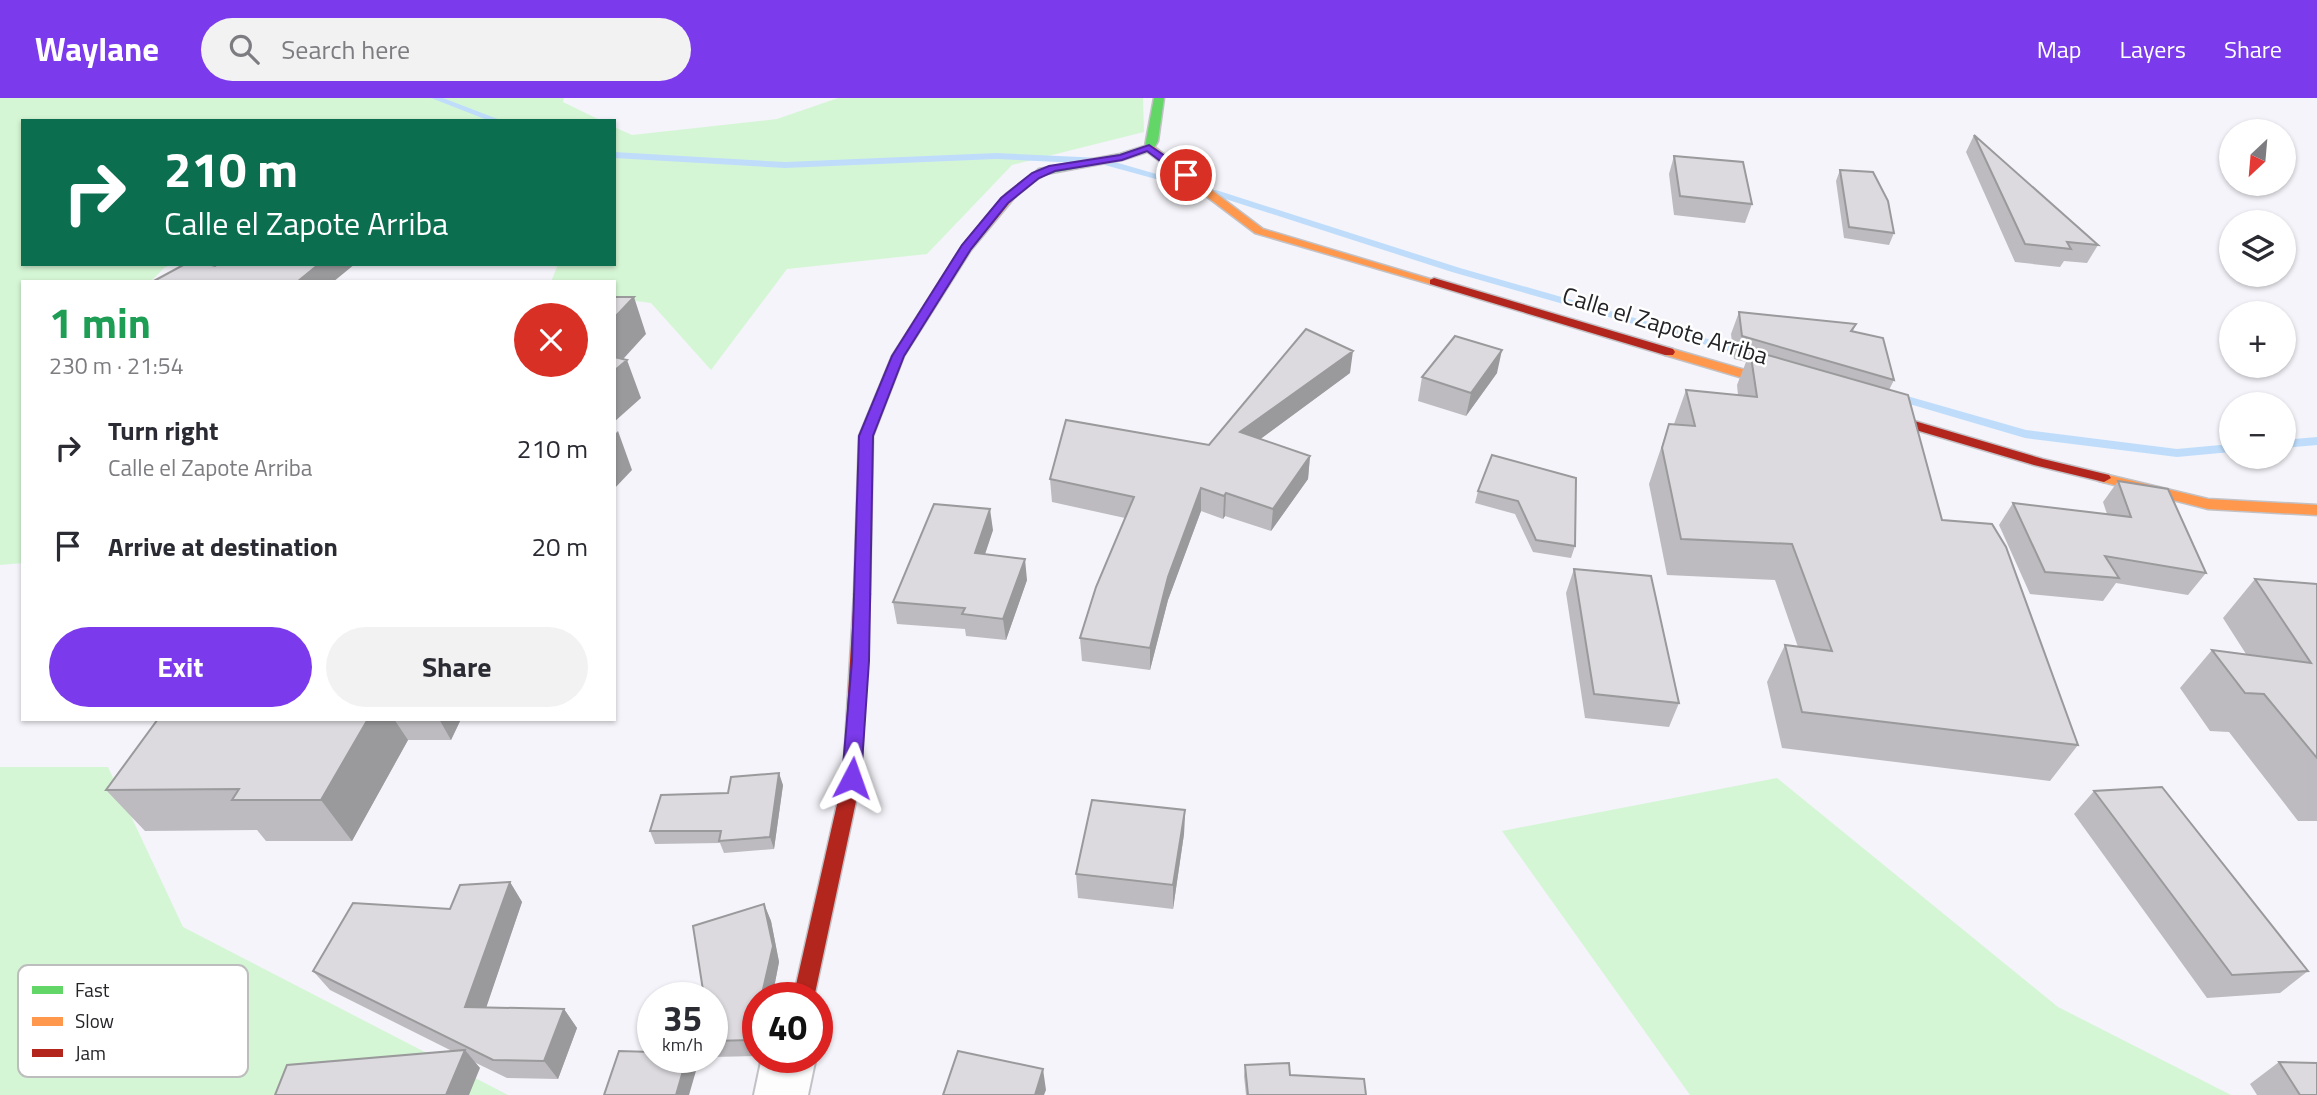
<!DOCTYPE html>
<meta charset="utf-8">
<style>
body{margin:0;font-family:"Titillium Web",sans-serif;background:#f2f2f3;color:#2b2b33;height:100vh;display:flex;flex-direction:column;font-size:26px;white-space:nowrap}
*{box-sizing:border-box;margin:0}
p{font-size:23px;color:#7c7c81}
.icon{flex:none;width:38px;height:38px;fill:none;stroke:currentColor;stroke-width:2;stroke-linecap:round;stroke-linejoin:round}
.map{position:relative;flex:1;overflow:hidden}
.sheet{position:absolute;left:21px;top:182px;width:595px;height:441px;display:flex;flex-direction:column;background:#fff;border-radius:0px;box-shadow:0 2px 5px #0004}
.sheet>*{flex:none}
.top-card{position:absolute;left:21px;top:21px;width:595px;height:147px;border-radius:0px;box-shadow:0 2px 5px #0004;background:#0b6e4f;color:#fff;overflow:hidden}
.needle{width:46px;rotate:206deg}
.fabs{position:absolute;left:2219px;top:21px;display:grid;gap:14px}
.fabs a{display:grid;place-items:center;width:77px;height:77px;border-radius:50%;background:#fff;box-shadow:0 2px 5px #0004;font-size:35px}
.speed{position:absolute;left:637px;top:884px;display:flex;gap:14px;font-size:35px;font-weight:700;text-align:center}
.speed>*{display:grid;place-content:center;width:91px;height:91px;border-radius:50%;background:#fff;box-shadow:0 2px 5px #0004;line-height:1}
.speed small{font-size:18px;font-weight:400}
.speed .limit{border:10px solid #d22;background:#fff;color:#111}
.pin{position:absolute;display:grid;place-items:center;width:60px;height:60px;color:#fff;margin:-30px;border:4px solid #fff;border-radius:50%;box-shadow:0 2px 7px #0007}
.me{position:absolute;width:77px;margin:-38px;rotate:4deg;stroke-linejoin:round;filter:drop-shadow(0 0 5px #0008)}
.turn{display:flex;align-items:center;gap:24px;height:147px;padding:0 28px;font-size:32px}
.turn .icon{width:91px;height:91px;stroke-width:2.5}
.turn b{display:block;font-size:49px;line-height:60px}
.round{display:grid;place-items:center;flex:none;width:74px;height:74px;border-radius:37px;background:#f2f2f3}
.headline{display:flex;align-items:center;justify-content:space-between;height:119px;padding:0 28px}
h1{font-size:42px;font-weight:700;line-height:52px;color:#1e9e55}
.primary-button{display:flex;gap:14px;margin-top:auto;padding:14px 28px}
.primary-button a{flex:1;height:80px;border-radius:42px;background:#7c3aed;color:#fff;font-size:28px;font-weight:700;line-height:80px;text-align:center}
.primary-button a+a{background:#f2f2f3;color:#2b2b33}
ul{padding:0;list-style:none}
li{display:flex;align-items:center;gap:21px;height:98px;padding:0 28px}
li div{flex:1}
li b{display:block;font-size:26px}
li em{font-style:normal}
header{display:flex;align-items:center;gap:42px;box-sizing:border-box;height:98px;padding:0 35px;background:#7c3aed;color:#fff}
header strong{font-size:33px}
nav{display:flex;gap:38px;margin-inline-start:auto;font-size:24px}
.search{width:490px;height:63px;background:#f2f2f3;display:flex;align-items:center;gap:18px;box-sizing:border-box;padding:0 24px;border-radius:38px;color:#7c7c81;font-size:26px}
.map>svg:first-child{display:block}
.green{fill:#d5f6d5}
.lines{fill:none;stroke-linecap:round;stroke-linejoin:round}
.stream{fill:#bfddfb;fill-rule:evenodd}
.street-casing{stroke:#c2c2c6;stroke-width:4}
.fast-casing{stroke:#c2c2c6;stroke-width:3}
.slow-casing{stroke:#c2c2c6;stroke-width:3}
.jam-casing{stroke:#c2c2c6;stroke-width:3}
.street{fill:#fdfdfe;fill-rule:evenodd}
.fast{fill:#63d668;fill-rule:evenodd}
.slow{fill:#ff974d;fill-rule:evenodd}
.jam{fill:#b3261e;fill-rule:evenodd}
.wall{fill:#bdbbbf}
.shaded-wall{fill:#9a999b}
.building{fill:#dcdade;stroke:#9a999b;stroke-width:2}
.route{fill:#7c3aed;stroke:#51269a;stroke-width:2}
.labels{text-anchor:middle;stroke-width:5;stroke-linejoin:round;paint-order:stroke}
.street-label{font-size:24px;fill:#242428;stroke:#fff}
.key{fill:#fff;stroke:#bdbdbe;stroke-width:2}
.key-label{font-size:19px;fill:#242428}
</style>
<header>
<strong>Waylane</strong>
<div class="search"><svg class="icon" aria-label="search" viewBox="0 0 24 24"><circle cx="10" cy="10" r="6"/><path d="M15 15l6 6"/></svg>Search here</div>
<nav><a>Map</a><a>Layers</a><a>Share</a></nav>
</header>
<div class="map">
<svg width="2317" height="997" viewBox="0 0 2317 997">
<rect width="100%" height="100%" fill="#f4f4fa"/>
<path class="green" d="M 0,0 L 564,0 L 563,4 L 602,23 L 23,23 L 23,166 L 172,166 L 164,170 L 150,184 L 23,184 L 23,465 L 0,467 Z
M 838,0 L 1143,0 L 1144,34 L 1012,67 L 927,156 L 787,171 L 711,272 L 651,205 L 614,200 L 614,184 L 551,184 L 558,166 L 614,166 L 614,29 L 632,37 L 777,21 Z
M 0,669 L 108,669 L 183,829 L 508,997 L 0,997 Z
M 1777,680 L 2058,909 L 2231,997 L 1690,997 L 1502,733 Z"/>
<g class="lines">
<path class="stream" d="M 431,0 L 443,0 L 503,23 L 490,23 Z
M 614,54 L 785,64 L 996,55 L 1101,60 L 1201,89 L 1196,92 L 1101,66 L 996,61 L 785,70 L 614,60 Z
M 1216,92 L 1460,170 L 1753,254 L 1755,256 L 1753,258 L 1745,258 L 1452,174 L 1213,97 L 1213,93 Z
M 1893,294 L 2026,332 L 2177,351 L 2231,346 L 2231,354 L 2177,359 L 2025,340 L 1889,300 L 1889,296 Z
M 2317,339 L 2317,347 L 2284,350 L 2284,342 Z"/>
<defs>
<path id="street" d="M 762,959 L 816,959 L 808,997 L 754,997 Z"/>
<path id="fast" d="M 1154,0 L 1164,0 L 1158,43 L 1153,52 L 1122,62 L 1046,76 L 1031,85 L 1026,82 L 1039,71 L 1120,56 L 1145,48 Z"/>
<path id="slow" d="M 1145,48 L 1153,48 L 1263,131 L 1440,184 L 1438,186 L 1430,186 L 1255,135 L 1145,52 Z
M 1027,80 L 1036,82 L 1014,100 L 971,152 L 904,258 L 873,338 L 870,496 L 862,501 L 856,500 L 854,496 L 859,338 L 892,258 L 962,148 L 1006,96 Z
M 1669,250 L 1797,287 L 1799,290 L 1792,294 L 1787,293 L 1665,257 L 1665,251 Z
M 2104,376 L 2208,401 L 2317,407 L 2317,417 L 2208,411 L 2099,383 L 2097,380 L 2099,377 Z"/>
<path id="jam" d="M 1434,180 L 1673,251 L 1675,254 L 1673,257 L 1665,257 L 1430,186 L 1430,182 Z
M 1867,309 L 2043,361 L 2109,377 L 2111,380 L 2104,384 L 2034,367 L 1862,316 L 1860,313 Z
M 862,491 L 870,496 L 861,680 L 814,900 L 793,900 L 843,680 L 854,496 Z"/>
</defs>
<use href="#street" class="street-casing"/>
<use href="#fast" class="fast-casing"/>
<use href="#slow" class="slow-casing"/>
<use href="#jam" class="jam-casing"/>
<use href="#street" class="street"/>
<use href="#fast" class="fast"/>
<use href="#slow" class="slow"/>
<use href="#jam" class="jam"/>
</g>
<path class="wall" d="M 1974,37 L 2098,147 L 2087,165 L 2064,163 L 2060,169 L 2015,164 L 1966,54 Z
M 1674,58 L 1752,106 L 1745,125 L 1674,117 L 1669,76 Z
M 1840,72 L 1894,135 L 1889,147 L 1844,140 L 1836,83 Z
M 1739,214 L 1856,226 L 1853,233 L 1894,282 L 1889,292 L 1942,422 L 2078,647 L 2050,683 L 1782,650 L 1767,584 L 1785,547 L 1798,549 L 1775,482 L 1667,477 L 1649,386 L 1669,326 L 1674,326 L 1686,292 L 1738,297 L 1737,287 L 1746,264 L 1734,261 L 1731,236 Z
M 1350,275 L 1260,341 L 1310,358 L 1308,381 L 1271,433 L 1225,418 L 1223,421 L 1201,413 L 1168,502 L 1150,572 L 1082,563 L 1080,540 L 1125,420 L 1052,404 L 1050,381 L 1209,347 Z
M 1497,275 L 1466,318 L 1418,303 L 1422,279 Z
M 1576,380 L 1575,448 L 1571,460 L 1533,454 L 1515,416 L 1475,405 L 1478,393 Z
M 2118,383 L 2206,475 L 2188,497 L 2116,485 L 2103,503 L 2030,496 L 1999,427 L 2013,405 L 2107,416 L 2103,404 Z
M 993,432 L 985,456 L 1027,482 L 1006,542 L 966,538 L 965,531 L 897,526 L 893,504 Z
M 1574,471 L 1679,605 L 1669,629 L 1585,620 L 1566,495 Z
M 2255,481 L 2317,486 L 2317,723 L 2298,723 L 2229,634 L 2210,633 L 2180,590 L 2212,552 L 2246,556 L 2223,520 Z
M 158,621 L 461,621 L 451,642 L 408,642 L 352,743 L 266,743 L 257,732 L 145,733 L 106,692 Z
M 783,687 L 774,751 L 724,755 L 720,745 L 655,746 L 650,733 L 728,695 Z
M 2094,693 L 2308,873 L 2280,895 L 2207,900 L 2074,716 Z
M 1185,712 L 1184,736 L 1173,811 L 1078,800 L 1076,776 Z
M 510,784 L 522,804 L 486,909 L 564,911 L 577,930 L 558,981 L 507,980 L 474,964 L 480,970 L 452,953 L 330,892 L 313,873 Z
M 764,806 L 771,823 L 779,864 L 772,900 L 758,900 L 758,958 L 712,959 L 712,900 L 703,892 Z
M 2279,964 L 2317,997 L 2257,997 L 2250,986 Z
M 1245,967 L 1290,977 L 1366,997 L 1246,997 L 1244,978 Z"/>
<path class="shaded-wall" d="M 319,166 L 355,166 L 333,184 L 297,184 Z
M 634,199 L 646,236 L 614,271 L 614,220 Z
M 1502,252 L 1497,275 L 1466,318 L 1471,295 Z
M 1353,253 L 1350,275 L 1239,357 L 1240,334 Z
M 627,262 L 641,300 L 614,324 L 614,273 Z
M 618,333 L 632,372 L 614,391 L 614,337 Z
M 1310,358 L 1308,381 L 1271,433 L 1273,411 Z
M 1201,390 L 1201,413 L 1168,502 L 1150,572 L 1150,550 L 1168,479 Z
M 1226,395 L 1225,418 L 1223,421 L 1224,398 Z
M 990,411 L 993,432 L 978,477 L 975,455 Z
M 1025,461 L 1027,482 L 1006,542 L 1003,521 Z
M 368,621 L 394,621 L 408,642 L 352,743 L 321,702 Z
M 439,621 L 461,621 L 451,642 Z
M 779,675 L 783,687 L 774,751 L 770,739 Z
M 1185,712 L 1184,736 L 1173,811 L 1173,787 Z
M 510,784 L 522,804 L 480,928 L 465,909 Z
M 764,806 L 771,823 L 779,864 L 772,900 L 761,900 Z
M 564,911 L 577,930 L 558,981 L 544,963 Z
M 758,916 L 758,954 L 752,942 Z
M 465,952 L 480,970 L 469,997 L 446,997 Z
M 687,959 L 700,959 L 689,997 L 676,997 Z
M 1043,971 L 1046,992 L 1044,997 L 1035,997 Z"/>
<path class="building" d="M 1974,37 L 2098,147 L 2067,144 L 2071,151 L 2025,146 Z
M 1674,58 L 1743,64 L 1752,106 L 1680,98 Z
M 1840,72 L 1873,74 L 1888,103 L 1894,135 L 1849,129 Z
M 185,166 L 208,166 L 215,168 L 218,166 L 319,166 L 297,184 L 152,184 Z
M 614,199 L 634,199 L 614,220 Z
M 1739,214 L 1856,226 L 1851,233 L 1883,240 L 1894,282 L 1742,238 Z
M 1306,231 L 1353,253 L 1240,334 L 1310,358 L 1273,411 L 1226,395 L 1224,398 L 1201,390 L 1168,479 L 1150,550 L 1080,540 L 1096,489 L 1134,399 L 1050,381 L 1066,322 L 1209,347 Z
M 1455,238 L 1502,252 L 1471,295 L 1422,279 Z
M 1750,252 L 1908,297 L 1942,422 L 1992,426 L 2006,449 L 2078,647 L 1802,614 L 1785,547 L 1832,553 L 1792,446 L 1681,441 L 1662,350 L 1669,326 L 1695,328 L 1686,292 L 1757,299 Z
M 614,259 L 627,262 L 614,273 Z
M 1492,357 L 1576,380 L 1575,448 L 1536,442 L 1518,403 L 1478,393 Z
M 2118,383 L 2168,391 L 2206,475 L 2105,458 L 2119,480 L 2045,474 L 2013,405 L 2131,419 Z
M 934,406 L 990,411 L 975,455 L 1025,461 L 1003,521 L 962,516 L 965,510 L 893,504 Z
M 1574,471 L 1651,478 L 1679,605 L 1594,596 Z
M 2255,481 L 2317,486 L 2317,660 L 2264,596 L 2245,595 L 2212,552 L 2311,565 Z
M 158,621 L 368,621 L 321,702 L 232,702 L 239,691 L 106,692 Z
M 779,675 L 770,739 L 719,743 L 721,733 L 650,733 L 661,697 L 728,695 L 731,679 Z
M 2162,689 L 2308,873 L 2232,877 L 2094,693 Z
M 1092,702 L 1185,712 L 1173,787 L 1076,776 Z
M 510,784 L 465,909 L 564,911 L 544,963 L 493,962 L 313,873 L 353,805 L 450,811 L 460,787 Z
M 764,806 L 773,848 L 761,900 L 758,900 L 758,916 L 752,942 L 712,943 L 712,900 L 667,900 L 669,893 L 703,892 L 693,828 Z
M 653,951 L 653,959 L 687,959 L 676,997 L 604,997 L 619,953 L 652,954 Z
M 465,952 L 446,997 L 275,997 L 287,967 Z
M 958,953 L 1043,971 L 1035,997 L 943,997 Z
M 2279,964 L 2317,965 L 2317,997 L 2300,997 Z
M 1289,965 L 1290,977 L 1364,981 L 1366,997 L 1248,997 L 1245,967 Z"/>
<path class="route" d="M 1149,47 L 1190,75 L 1190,80 L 1183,80 L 1147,53 L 1122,62 L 1055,73 L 1039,80 L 1008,105 L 971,151 L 904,258 L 873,338 L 869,563 L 861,680 L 858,685 L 852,687 L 845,685 L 842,680 L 852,563 L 859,338 L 892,258 L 962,147 L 1001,100 L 1032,75 L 1049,68 L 1120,57 Z"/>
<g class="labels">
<g class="street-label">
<text transform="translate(1665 228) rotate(17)" y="8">Calle el Zapote Arriba</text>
</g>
</g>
<rect x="18" y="867" width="230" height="112" rx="10" class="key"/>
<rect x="32" y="888" width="31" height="8" fill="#63d668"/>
<rect x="32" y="919" width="31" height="9" fill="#ff974d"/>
<rect x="32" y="951" width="31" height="8" fill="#b3261e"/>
<g class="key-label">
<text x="75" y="899">Fast</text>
<text x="75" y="930">Slow</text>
<text x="75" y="962">Jam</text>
</g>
</svg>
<div class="fabs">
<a><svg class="needle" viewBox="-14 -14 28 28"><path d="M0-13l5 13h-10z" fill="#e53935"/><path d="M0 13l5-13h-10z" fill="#7c7c81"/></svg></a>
<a><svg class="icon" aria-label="layers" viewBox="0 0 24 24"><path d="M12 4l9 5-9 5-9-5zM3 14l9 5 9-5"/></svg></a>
<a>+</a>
<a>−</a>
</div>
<div class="speed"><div>35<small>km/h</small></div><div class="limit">40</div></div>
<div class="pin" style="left:1186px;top:77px;background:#d93025"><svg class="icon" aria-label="arrive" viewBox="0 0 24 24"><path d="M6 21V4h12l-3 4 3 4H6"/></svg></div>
<svg class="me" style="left:852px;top:680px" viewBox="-20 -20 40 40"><path d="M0-17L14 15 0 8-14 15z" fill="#7c3aed" stroke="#fff" stroke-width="4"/></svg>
<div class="top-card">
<div class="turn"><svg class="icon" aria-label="right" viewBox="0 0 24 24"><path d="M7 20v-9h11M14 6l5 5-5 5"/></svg><div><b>210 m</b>Calle el Zapote Arriba</div></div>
</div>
<section class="sheet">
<div class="headline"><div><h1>1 min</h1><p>230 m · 21:54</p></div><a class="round" style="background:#d93025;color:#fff"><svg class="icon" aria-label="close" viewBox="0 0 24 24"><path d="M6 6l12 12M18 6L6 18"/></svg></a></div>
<ul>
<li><svg class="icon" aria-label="right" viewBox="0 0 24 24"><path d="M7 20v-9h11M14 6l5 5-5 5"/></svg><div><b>Turn right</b><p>Calle el Zapote Arriba</p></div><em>210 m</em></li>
<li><svg class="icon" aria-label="arrive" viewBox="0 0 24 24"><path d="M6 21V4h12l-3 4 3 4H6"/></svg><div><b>Arrive at destination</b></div><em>20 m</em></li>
</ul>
<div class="primary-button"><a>Exit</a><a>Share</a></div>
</section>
</div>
